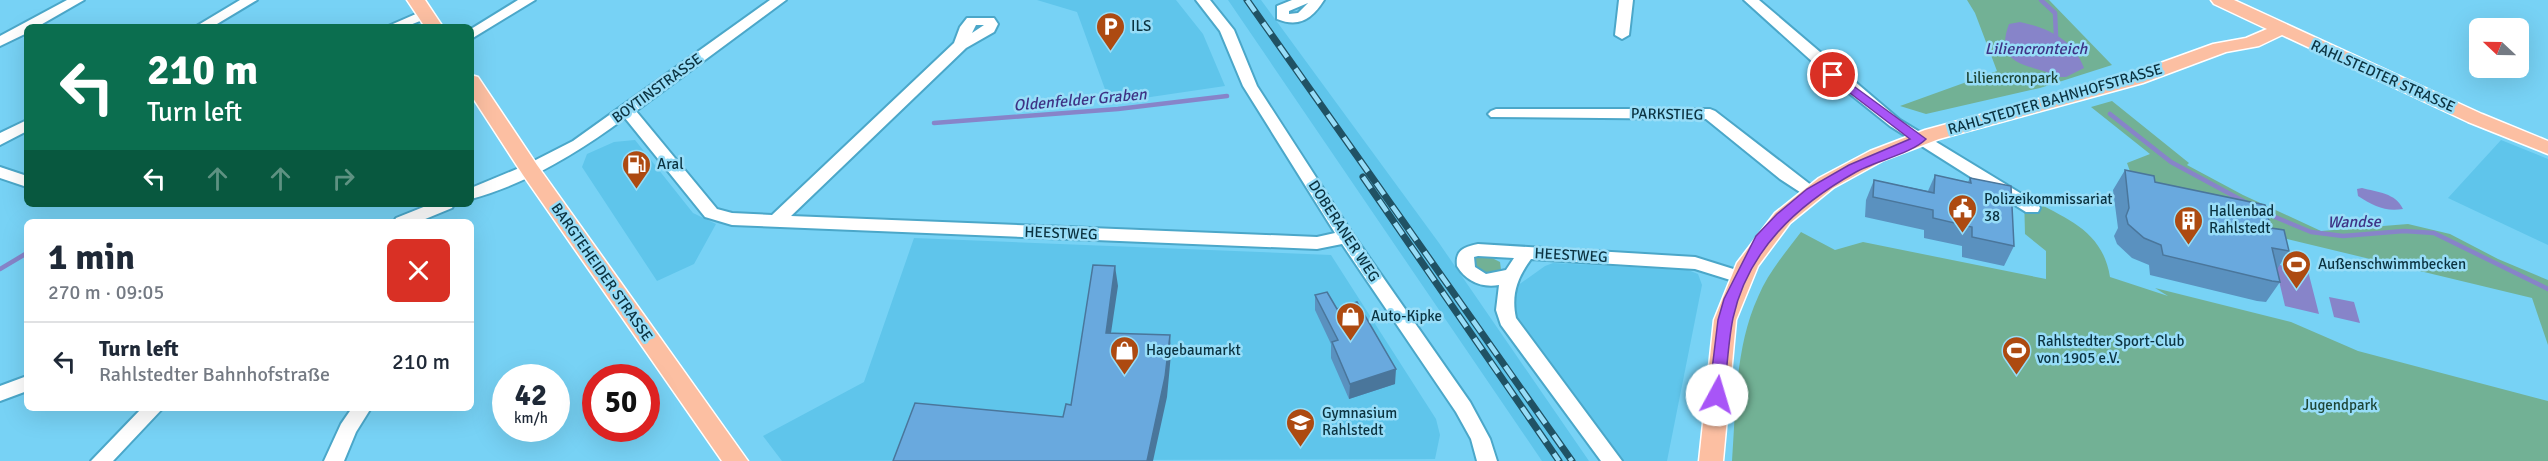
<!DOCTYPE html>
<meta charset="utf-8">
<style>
body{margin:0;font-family:Signika,sans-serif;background:#f2f2f3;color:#1f2937;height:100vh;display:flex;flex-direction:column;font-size:22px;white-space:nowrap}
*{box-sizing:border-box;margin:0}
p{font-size:20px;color:#747a83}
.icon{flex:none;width:33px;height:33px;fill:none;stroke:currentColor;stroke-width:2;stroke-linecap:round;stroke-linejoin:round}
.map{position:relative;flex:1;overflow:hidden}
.panel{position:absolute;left:24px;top:219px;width:450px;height:192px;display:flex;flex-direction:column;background:#fff;border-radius:9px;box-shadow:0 6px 24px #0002}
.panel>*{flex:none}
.banner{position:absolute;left:24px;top:24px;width:450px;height:183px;border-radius:9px;box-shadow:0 6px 24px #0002;background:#0b6e4f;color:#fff;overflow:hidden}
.needle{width:39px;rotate:292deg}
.controls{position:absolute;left:2469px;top:18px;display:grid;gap:12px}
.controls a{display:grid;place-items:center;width:60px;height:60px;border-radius:9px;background:#fff;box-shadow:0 6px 24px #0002;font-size:30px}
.speed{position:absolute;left:492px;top:364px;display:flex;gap:12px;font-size:30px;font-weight:700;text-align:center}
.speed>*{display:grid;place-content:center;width:78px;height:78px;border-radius:50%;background:#fff;box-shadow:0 6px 24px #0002;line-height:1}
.speed small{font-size:15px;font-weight:400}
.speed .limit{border:9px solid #d22;background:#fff;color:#111}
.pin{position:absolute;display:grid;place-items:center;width:51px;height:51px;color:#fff;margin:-26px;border:3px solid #fff;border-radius:50%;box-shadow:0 2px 6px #0007}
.me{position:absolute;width:66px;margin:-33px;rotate:6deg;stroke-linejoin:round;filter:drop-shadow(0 0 4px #0008)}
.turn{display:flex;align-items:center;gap:21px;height:126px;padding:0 24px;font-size:27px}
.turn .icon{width:78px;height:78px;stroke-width:2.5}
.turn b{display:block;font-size:42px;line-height:51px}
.lanes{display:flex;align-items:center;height:57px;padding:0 24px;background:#0003;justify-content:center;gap:30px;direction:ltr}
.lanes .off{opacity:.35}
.round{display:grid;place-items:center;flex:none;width:63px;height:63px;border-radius:9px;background:#f2f2f3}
.summary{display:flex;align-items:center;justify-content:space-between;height:102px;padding:0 24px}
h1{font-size:36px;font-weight:700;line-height:45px}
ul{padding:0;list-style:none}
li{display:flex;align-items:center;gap:18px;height:78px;padding:0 24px;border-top:2px solid #e0e1e3}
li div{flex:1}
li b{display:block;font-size:22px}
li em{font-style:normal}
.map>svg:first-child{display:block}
.built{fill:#5fc5eb}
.green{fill:#72b195}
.water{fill:#8784c9}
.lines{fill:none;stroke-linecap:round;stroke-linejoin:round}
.stream{stroke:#8784c9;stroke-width:4.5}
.minor-casing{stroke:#4ba7c9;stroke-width:4}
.major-casing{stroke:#fff;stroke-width:3}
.minor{fill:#fff;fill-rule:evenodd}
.major{fill:#fcbfa2;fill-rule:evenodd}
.rail-casing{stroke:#205264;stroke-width:7}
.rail{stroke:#97ddf8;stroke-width:4.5;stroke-dasharray:14;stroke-linecap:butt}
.wall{fill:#5a91bf}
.shaded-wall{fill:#4a769b}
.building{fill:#69a9de;stroke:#4a769b;stroke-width:1.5}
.route{fill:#a855f7;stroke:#6d37a1;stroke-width:1.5}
.labels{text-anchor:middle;stroke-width:5;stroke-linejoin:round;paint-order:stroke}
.poi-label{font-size:15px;fill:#0b3341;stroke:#97ddf8;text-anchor:start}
.street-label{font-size:15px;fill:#0b3341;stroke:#97ddf8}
.park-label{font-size:15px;fill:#1d4535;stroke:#97ddf8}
.water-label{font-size:16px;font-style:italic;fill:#3e3284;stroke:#97ddf8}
</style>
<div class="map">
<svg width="2548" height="461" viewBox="0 0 2548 461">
<rect width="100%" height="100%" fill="#77d2f5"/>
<path class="built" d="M 1037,0 L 1176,0 L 1203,34 L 1225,86 L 1110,103 L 1077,12 Z
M 1228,0 L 1261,0 L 1439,243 L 1589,461 L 1542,461 Z
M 635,140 L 693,213 L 716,224 L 694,264 L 657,281 L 582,167 L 587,154 L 614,142 Z
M 2501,140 L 2548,159 L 2548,245 L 2448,198 Z
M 914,238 L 1331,255 L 1436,419 L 1440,435 L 1435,459 L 782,461 L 763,436 L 864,382 Z
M 1553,263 L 1688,270 L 1698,274 L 1702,285 L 1667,461 L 1624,461 L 1521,328 L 1513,308 L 1514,288 L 1545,266 Z"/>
<path class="green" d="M 1967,0 L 2049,0 L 2112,65 L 2040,88 L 1926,114 L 1900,106 L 1997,71 L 1975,13 Z
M 2112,101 L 2189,163 L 2187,165 L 2243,195 L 2321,231 L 2408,224 L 2450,234 L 2498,259 L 2548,280 L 2548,345 L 2532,298 L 2287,239 L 2194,191 L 2132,177 L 2127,163 L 2150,154 L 2091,107 Z
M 2024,195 C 2062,218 2102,227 2110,277 L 2168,296 L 2155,288 L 2291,322 L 2358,351 L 2548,401 L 2548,461 L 1732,461 C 1736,408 1735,347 1758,297 C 1768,273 1785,253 1801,232 L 1835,250 L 1863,242 L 2046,279 L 2046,251 L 2025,234 Z
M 1484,254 L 1500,262 L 1501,270 C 1494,278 1486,275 1477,273 L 1472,259 Z"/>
<path class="water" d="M 2020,22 C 2048,28 2073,39 2084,68 L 2066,77 L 2060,77 C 2034,64 1992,69 2009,24 Z
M 2362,188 C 2377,192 2396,193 2403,209 C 2385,212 2374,206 2358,196 L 2357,189 Z
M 2275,264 L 2308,271 L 2319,314 L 2285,306 Z
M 2329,297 L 2354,302 L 2360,323 L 2334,317 Z"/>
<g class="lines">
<path class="stream" d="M 2041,0 L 2055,13 L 2056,36
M 2110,114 L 2171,162 L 2245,202
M 934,123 L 1118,109 L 1227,96
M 2263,212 L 2311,232 L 2343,236 L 2404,231 L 2434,233 L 2548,289
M 0,269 L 27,253"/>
<defs>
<path id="minor" d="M 67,0 L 84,0 L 37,27 L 27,27 L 27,33 L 0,46 L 0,36 Z
M 240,0 L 257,0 L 212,27 L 195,27 Z
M 518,0 L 535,0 L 471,39 L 471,29 Z
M 770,0 L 786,0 L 636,111 L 717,209 L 732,213 L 772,215 L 954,43 L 960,27 L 967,18 L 994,18 L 998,24 L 994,32 L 966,48 L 791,216 L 1317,237 L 1335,233 L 1243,86 L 1220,31 L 1196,0 L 1210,0 L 1234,30 L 1257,86 L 1352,233 L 1470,402 L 1490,439 L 1497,461 L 1477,461 L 1471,439 L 1456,412 L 1342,244 L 1317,249 L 732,225 L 705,217 L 625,118 C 579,152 527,184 471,199 L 471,188 L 524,166 L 573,141 ZM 976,25 L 984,25 L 972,33 Z
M 1292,0 L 1324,0 C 1312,19 1299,28 1277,19 L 1277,6 ZM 1308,3 L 1298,13 L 1289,14 L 1289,11 Z
M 1619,0 L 1633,0 L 1629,35 L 1622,39 L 1615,35 Z
M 1744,0 L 1759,0 L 1900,120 L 2038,204 L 2040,208 L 2038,212 L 2026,212 L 1890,126 L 1835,82 Z
M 425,10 L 430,11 L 430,17 L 405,27 L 386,27 Z
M 1496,109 L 1710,109 L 1715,111 L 1820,192 L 1818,196 L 1806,196 L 1780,179 L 1706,119 L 1491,117 L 1488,114 L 1491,111 Z
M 27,120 L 27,131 L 0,145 L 0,133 Z
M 0,167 L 27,176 L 27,187 L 0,178 Z
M 431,204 L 454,204 L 452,208 L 418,222 L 394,222 L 396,218 Z
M 1478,244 L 1695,257 L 1746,273 L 1749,277 L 1746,281 L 1740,283 L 1695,269 L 1531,259 C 1517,278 1511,295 1516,318 L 1622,461 L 1601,461 L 1501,325 L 1496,310 L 1499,285 C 1481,288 1466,281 1457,266 C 1455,250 1464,247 1478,244 ZM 1474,257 L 1478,256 L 1514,258 L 1506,270 L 1486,274 L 1475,267 Z
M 27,376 L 27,391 L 0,401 L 0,386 Z
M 142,408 L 163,408 L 113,461 L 91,461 Z
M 352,408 L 371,408 L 356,432 L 344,461 L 324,461 L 341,424 Z"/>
<path id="major" d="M 407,0 L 425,0 L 443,27 L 425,27 Z
M 2211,0 L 2234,0 L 2482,114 L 2548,141 L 2548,154 L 2468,122 L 2282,35 L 2259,46 L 2226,52 L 2143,83 L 1939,139 L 1884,160 L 1833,188 L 1790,223 L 1758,266 L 1736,320 L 1723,461 L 1699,461 L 1714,320 L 1737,263 L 1775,213 L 1819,178 L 1870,151 L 1925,130 L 2130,74 L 2213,44 L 2246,38 L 2267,29 L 2214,4 Z
M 471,75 L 478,77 L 537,165 L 748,461 L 722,461 L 523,175 L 471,95 Z"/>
</defs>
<use href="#minor" class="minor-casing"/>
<use href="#major" class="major-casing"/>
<use href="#minor" class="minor"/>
<use href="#major" class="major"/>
<defs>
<path id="rail" d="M 1247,0 L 1572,461
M 1363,177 L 1559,461"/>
</defs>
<use href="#rail" class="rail-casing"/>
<use href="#rail" class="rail"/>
</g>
<path class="wall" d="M 2125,170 L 2271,228 L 2289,251 L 2277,269 L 2280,282 L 2266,302 L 2257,301 L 2150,275 L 2149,265 L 2132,258 L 2117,244 L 2114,236 L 2118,228 L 2113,190 Z
M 1935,175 L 1968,182 L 1970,178 L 2014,246 L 2004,266 L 1962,257 L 1962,246 L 1924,238 L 1924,230 L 1865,217 L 1866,200 L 1874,180 L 1928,191 Z
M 1315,295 L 1337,309 L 1395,384 L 1349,399 L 1331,358 L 1331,344 L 1315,310 Z"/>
<path class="shaded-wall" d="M 1115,266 L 1118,286 L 1108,353 L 1106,333 Z
M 1170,335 L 1171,354 L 1167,397 L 1153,461 L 1147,461 Z
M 1396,369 L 1395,384 L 1349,399 L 1350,384 Z"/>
<path class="building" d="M 2125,170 L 2154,176 L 2155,182 L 2265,205 L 2271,228 L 2284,230 L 2289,251 L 2272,248 L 2280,282 L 2272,281 L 2163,255 L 2161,245 L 2144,238 L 2128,224 L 2126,216 L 2129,208 Z
M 1935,175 L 1971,183 L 1970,178 L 2011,186 L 2014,246 L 1972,237 L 1972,227 L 1933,218 L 1933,210 L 1873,197 L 1874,180 L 1934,193 Z
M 1093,265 L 1115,266 L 1106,333 L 1170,335 L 1165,377 L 1147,461 L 893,461 L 915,403 L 1063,417 L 1066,404 L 1071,405 Z
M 1327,292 L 1337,309 L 1357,302 L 1396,369 L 1350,384 L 1332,342 L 1338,340 L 1315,295 Z"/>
<path class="route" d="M 1833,71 L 1926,139 C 1913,153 1873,162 1856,172 C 1797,205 1748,250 1733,318 C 1728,343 1727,370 1724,395 L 1722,400 L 1711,400 L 1709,395 L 1718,320 L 1724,299 L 1756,236 L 1777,214 L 1807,189 L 1849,165 L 1910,139 L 1829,77 L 1829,72 Z"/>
<defs>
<symbol id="parking-pin" viewBox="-11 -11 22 30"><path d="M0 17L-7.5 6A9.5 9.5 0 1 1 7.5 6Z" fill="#ad4a11" stroke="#97ddf8"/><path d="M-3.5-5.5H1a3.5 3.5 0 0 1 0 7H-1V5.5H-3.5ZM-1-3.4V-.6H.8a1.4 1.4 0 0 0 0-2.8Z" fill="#fff"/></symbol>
<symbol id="fuel-pin" viewBox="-11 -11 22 30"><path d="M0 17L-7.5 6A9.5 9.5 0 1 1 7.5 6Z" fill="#ad4a11" stroke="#97ddf8"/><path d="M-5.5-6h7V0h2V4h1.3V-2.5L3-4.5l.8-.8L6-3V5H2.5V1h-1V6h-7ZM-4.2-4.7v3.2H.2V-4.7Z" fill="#fff"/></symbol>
<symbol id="civic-pin" viewBox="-11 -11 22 30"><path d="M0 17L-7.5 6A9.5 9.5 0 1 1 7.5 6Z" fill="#ad4a11" stroke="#97ddf8"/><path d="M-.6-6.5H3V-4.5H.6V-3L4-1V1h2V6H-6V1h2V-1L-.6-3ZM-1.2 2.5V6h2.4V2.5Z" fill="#fff"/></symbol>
<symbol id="building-pin" viewBox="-11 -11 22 30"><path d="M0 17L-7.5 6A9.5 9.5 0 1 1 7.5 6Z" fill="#ad4a11" stroke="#97ddf8"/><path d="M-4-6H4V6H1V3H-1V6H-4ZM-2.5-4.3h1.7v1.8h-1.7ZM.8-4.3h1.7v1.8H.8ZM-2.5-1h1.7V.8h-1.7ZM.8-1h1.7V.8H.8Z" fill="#fff"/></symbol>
<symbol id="stadium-pin" viewBox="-11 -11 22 30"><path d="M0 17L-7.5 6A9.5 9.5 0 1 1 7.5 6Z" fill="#ad4a11" stroke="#97ddf8"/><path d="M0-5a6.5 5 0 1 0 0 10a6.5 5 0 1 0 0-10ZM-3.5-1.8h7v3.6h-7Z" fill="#fff"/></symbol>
<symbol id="shop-pin" viewBox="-11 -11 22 30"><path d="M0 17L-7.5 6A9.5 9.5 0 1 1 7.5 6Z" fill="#ad4a11" stroke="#97ddf8"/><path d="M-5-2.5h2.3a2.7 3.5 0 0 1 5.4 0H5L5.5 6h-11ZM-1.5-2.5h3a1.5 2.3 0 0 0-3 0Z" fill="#fff"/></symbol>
<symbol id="school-pin" viewBox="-11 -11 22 30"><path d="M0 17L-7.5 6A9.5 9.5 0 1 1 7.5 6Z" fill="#ad4a11" stroke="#97ddf8"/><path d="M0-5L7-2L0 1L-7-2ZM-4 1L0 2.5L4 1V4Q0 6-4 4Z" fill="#fff"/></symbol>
</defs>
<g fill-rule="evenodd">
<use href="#parking-pin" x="1094" y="10" width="33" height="45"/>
<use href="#fuel-pin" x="620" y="148" width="33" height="45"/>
<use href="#civic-pin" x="1946" y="192" width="33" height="45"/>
<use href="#building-pin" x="2172" y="204" width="33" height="45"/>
<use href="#stadium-pin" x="2280" y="248" width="33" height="45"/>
<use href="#shop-pin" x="1334" y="300" width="33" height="45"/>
<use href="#shop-pin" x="1108" y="334" width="33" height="45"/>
<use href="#stadium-pin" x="2000" y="334" width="33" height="45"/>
<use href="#school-pin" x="1284" y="406" width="33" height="45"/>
</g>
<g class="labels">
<g class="poi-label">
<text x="1131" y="31">ILS</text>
<text x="657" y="169">Aral</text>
<text x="1984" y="204">Polizeikommissariat<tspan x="1984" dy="17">38</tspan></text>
<text x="2209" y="216">Hallenbad<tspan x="2209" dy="17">Rahlstedt</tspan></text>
<text x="2318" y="269">Außenschwimmbecken</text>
<text x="1371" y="321">Auto-Kipke</text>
<text x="2037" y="346">Rahlstedter Sport-Club<tspan x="2037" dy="17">von 1905 e.V.</tspan></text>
<text x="1146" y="355">Hagebaumarkt</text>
<text x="1322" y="418">Gymnasium<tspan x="1322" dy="17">Rahlstedt</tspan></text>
</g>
<g class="street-label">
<text transform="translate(2383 76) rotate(24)" y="5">RAHLSTEDTER STRASSE</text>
<text transform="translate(657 88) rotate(-36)" y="5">BOYTINSTRASSE</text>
<text transform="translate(2055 99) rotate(-16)" y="5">RAHLSTEDTER BAHNHOFSTRASSE</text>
<text transform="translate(1667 114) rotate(1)" y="5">PARKSTIEG</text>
<text transform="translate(1344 231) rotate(57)" y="5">DOBERANER WEG</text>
<text transform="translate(1061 233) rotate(2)" y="5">HEESTWEG</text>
<text transform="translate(1571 255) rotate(3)" y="5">HEESTWEG</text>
<text transform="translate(602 272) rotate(55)" y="5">BARGTEHEIDER STRASSE</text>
</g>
<g class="park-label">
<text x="2012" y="83">Liliencronpark</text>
<text x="2340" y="410">Jugendpark</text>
</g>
<g class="water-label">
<text x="2036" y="54">Liliencronteich</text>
<text transform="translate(1080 99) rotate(-5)" y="6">Oldenfelder Graben</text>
<text transform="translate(2354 221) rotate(-1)" y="6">Wandse</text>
</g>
</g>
</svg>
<div class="controls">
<a><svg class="needle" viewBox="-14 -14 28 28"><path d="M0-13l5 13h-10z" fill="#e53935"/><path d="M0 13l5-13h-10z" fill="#747a83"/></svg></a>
</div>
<div class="speed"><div>42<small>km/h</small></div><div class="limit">50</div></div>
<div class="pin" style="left:1833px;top:75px;background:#d93025"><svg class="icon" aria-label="arrive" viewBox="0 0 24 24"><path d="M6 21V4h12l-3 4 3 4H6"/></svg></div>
<svg class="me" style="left:1717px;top:395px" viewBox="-20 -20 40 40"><circle r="19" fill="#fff"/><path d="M0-13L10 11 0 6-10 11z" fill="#a855f7"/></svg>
<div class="banner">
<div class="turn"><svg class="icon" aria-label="left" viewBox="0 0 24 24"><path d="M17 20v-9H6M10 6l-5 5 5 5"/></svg><div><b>210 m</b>Turn left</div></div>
<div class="lanes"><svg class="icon" aria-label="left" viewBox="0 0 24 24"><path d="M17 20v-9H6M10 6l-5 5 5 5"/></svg><svg class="icon off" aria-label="ahead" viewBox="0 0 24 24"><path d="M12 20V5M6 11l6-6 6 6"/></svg><svg class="icon off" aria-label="ahead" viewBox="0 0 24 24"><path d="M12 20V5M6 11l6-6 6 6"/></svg><svg class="icon off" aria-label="right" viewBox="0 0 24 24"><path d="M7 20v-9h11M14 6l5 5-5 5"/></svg></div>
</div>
<section class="panel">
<div class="summary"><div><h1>1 min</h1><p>270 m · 09:05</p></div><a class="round" style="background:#d93025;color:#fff"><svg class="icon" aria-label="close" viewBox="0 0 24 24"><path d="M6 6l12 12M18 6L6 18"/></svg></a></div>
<ul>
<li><svg class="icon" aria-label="left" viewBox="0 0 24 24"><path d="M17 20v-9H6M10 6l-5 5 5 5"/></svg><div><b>Turn left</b><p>Rahlstedter Bahnhofstraße</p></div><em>210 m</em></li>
</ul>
</section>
</div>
